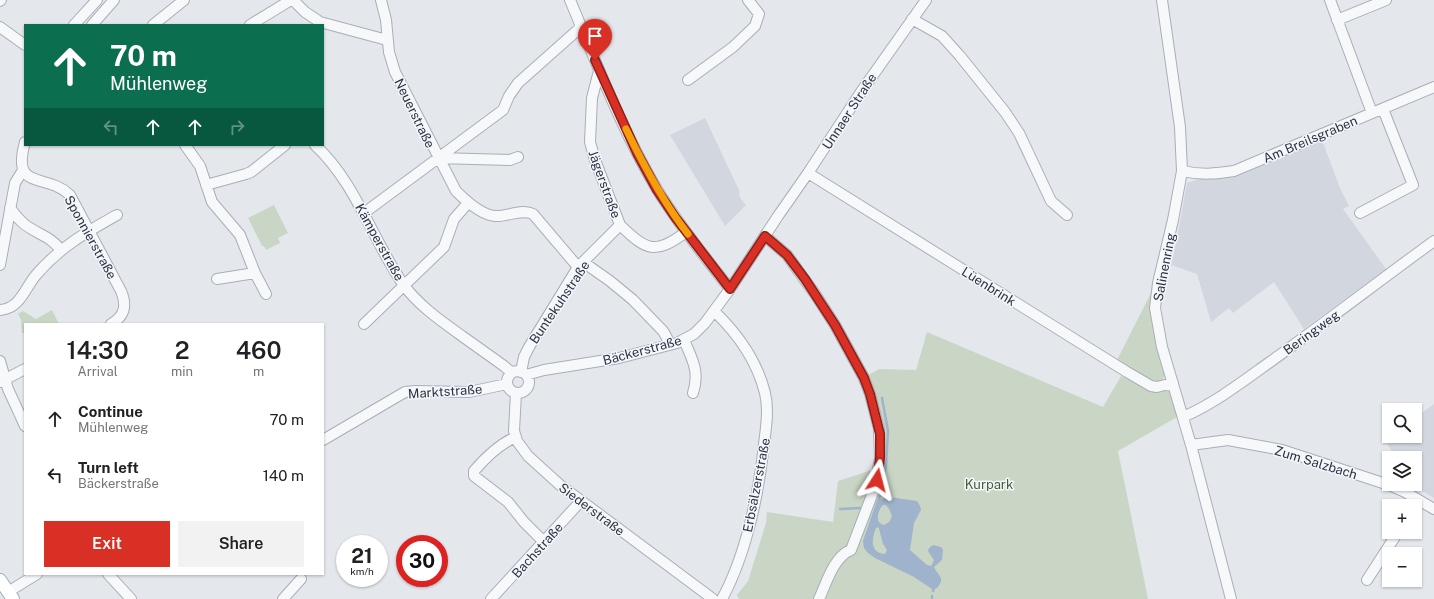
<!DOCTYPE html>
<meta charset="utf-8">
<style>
body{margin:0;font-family:"Public Sans",sans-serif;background:#f2f2f2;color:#202124;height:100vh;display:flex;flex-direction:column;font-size:15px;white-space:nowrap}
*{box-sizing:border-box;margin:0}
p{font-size:13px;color:#757577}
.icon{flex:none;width:22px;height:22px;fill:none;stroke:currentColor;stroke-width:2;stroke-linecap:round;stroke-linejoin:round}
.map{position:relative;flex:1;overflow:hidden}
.side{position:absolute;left:24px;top:323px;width:300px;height:252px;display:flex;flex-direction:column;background:#fff;border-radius:0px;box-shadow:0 1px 3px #0004}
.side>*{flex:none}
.hud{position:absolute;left:24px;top:24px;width:300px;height:122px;border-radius:0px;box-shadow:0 1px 3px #0004;background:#0b6e4f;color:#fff;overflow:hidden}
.tools{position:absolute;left:1382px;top:403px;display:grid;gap:8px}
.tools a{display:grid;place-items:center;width:40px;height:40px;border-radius:0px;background:#fff;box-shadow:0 1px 3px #0004;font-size:20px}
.speed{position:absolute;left:336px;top:535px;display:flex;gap:8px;font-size:20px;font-weight:700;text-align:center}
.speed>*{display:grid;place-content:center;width:52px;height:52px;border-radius:50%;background:#fff;box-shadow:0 1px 3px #0004;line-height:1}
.speed small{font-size:10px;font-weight:400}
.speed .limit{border:6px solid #d22;background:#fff;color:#111}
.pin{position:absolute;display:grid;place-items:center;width:34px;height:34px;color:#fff;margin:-41px -17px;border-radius:50% 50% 50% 0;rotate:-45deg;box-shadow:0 0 4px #0007}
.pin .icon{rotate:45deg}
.me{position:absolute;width:44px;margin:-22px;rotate:9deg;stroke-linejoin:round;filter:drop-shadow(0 0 3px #0008)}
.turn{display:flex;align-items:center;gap:14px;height:84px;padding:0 20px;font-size:18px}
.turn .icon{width:52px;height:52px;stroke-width:2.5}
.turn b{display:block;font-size:28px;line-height:34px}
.lanes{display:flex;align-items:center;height:38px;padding:0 20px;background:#0003;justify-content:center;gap:20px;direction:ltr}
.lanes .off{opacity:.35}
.eta{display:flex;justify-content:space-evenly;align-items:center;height:68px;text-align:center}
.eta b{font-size:24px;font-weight:600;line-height:28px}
.action{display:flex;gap:8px;margin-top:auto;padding:8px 20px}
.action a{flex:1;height:46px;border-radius:0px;background:#d93025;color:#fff;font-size:16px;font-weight:600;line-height:46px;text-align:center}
.action a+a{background:#f2f2f2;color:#202124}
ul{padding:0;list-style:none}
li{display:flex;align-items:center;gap:12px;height:56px;padding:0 20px}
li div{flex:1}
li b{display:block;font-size:15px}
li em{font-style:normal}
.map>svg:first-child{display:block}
.built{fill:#d2d6de}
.green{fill:#c9d6c5}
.water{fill:#9fb4cc;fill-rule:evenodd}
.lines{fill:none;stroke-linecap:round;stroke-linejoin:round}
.stream{stroke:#9fb4cc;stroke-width:2.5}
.minor-casing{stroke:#a9aeb7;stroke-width:12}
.major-casing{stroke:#a3abb8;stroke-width:14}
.minor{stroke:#f7f8fa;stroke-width:10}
.major{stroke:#fff;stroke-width:12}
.route-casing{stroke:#8d1f18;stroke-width:10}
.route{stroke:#d93025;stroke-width:7}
.slow{stroke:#f59e0b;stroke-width:7}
.labels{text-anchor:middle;stroke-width:3;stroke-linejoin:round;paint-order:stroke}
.street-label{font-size:13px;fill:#2b3445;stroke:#f4f6f9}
.park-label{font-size:13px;fill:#3f6138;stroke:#f4f6f9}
</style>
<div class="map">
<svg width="1434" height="599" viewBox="0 0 1434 599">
<rect width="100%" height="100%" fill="#e4e7ec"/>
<path class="built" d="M 705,118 L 739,190 L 740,198 L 746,205 L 725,226 L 670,135 Z
M 1322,140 L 1340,188 L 1349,206 L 1343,209 L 1386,269 L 1304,329 L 1274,282 L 1233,313 L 1229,308 L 1211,322 L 1197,274 L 1171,265 L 1176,244 L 1187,183 L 1199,179 L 1236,176 Z
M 1434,404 L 1434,498 L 1411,484 L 1415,484 L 1415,458 L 1396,458 L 1385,440 L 1390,436 L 1415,436 L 1415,418 Z"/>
<path class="green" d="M 274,205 L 288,233 L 278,238 L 280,243 L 266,250 L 264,246 L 262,246 L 248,218 Z
M 1151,293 L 1152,316 L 1166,374 C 1163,380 1160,382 1153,382 L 1116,362 Z
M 52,310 L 59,324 L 25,324 L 25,333 L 22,333 L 21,320 L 18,314 L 23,311 L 36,319 Z
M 927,332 L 1103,407 L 1121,376 L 1152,392 L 1163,389 L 1169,391 L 1177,417 L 1118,451 L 1148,599 L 739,599 L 737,595 L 748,581 L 766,523 L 767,512 L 833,522 L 838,481 L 875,469 L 878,440 L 873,411 L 858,381 L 879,369 L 916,370 Z"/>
<path class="water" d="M 889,497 L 917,501 L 920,506 L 921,510 L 914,523 L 910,550 L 927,565 L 931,566 L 934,560 L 928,551 L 929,548 L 933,545 L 941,547 L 943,550 L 942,560 L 934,567 C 938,576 946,577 937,588 L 932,589 L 914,577 L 875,558 L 868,553 L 864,548 L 863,541 L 877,500 ZM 883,505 L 886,505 L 889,509 L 892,516 L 889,522 L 884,525 C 874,523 878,510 883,505 ZM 878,527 L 879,529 L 883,544 L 887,550 L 885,554 C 869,553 872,538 876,528 Z"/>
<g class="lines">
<path class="stream" d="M 879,500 L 886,466 L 888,431 L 882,398
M 840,509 L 861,508
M 933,591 L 934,588
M 932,596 L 932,599"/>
<defs>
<path id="minor" d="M 293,0 L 305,12 L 320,22 L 387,40
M 381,0 L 386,20 L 389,52 L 395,72 L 456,191 C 465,200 482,215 495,216 C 507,217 522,208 533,214 L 578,267
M 570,0 C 597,64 622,131 658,191 C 679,225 705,257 730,289
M 1162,0 L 1180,127 L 1182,171 L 1173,220 L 1158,283 L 1155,308 L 1162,347 L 1191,445 L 1231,599
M 1330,0 L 1372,113
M 0,1 L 1,0
M 912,19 L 942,36 L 960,56 L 1005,112 L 1019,133 L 1051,201 L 1067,215
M 1337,20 L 1386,0
M 74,25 L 97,0
M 92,25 L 114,0
M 153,25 L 184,0
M 250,25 L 291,0
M 0,27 L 25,45
M 599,71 L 592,98 L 590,142 L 595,160 L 620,225
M 688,80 L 733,47 L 755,26 L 759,14 L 748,0
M 25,142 C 11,192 46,172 70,195 L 121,291 C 127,305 125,316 111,324
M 185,145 L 200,166 L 212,202 L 240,235 L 255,273 L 266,294
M 315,145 C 356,183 372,239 403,284 C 418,305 441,321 462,336 C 476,346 490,356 504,366 L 512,373
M 438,158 L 510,160 L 518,157
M 1182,171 C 1201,175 1215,174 1234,171 L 1434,87
M 808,173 L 1127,372 L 1151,386 L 1157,387 L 1173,383
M 206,185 L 246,174 L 251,172 L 285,145
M 10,208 C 16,216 22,224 30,228 C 44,237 49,236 61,250
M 364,213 L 503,110 L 509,96 L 518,83 L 581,27
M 1360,213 L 1413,185 L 1383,109
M 765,236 L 787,255 L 815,294 L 835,325 L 864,378 L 870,394 L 879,429 L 880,458 L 875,487 L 851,550 C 834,556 826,584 819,599
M 583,262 L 610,281 L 633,300 L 663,331 L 667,338 L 669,345
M 0,265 L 15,183 L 23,170
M 217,279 L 255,273
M 0,310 C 20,309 25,288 36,275 C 60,247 85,233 117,215
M 714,311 C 737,333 757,361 765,393 C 769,409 766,428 764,444 C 759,493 746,555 722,599
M 364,324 L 444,247 L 454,219 L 468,203
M 684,340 C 692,359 700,371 693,393
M 0,361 L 8,389 L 25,426
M507 382a11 11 0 1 1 22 0a11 11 0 1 1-22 0Z
M 521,372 L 524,357 L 529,347 L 578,267 L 620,225 C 647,251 655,255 686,232
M 526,375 L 544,370 L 619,358 L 677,343 L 694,334 L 705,323 L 730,289 L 778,216 L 808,173 L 861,92 L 926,0
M 0,382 L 25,369
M 516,393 L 514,431 L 517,441 L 528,456 L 560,485 L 713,599
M 1183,417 C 1215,403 1242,382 1270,362 C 1326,322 1379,281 1434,241
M 516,437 C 499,444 486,457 474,471 L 474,476 L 508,502 L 524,522 L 544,542
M 323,440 L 405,392 L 415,391 L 469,392 L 507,384
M 1191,445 L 1228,440 L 1282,450 L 1389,485 L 1405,492 L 1434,509
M 108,574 L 131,599
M 1367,580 L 1398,532
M 8,592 L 37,574
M 283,599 L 301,579
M 491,599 L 581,501"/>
<path id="major" d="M 0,580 L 13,599"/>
</defs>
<use href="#minor" class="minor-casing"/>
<use href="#major" class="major-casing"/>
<use href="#minor" class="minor"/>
<use href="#major" class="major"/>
</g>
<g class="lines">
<defs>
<path id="route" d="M 595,60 L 637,153 L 657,190 L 675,217 L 730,289 L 765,236 L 787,255 L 805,279 L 835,325 L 864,378 L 870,394 L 880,434 L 880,458 L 877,480"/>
</defs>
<use href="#route" class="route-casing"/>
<use href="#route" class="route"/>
<path class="slow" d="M 626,129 C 644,166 663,202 688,234"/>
</g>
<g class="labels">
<g class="street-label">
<text transform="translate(849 111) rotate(-57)" y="5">Unnaer Straße</text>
<text transform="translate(415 113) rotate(64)" y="5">Neuerstraße</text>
<text transform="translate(1310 139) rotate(-23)" y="5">Am Breilsgraben</text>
<text transform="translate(605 184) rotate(70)" y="5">Jägerstraße</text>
<text transform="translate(91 237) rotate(61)" y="5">Sponnierstraße</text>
<text transform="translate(380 242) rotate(61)" y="5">Kämperstraße</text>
<text transform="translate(1164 267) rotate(-79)" y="5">Salinenring</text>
<text transform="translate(989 286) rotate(32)" y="5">Lüenbrink</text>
<text transform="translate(559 302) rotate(-56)" y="5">Buntekuhstraße</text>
<text transform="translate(1311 332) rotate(-36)" y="5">Beringweg</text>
<text transform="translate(642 350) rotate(-15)" y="5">Bäckerstraße</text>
<text transform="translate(445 391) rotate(-4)" y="5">Marktstraße</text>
<text transform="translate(1316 462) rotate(17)" y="5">Zum Salzbach</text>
<text transform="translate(756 485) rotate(-79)" y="5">Erbsälzerstraße</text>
<text transform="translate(592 509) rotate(37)" y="5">Siederstraße</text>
<text transform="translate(537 550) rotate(-48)" y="5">Bachstraße</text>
</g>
<g class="park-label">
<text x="989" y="489">Kurpark</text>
</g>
</g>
</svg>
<div class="tools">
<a><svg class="icon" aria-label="search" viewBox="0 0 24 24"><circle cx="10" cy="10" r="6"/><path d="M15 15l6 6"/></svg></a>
<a><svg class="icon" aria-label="layers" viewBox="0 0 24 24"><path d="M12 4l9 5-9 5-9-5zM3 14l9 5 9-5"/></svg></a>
<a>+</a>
<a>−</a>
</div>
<div class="speed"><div>21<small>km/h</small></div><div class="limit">30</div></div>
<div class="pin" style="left:595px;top:60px;background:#d93025"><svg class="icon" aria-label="arrive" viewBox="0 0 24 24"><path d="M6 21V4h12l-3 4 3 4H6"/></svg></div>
<svg class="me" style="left:877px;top:480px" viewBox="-20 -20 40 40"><path d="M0-17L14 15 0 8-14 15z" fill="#d93025" stroke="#fff" stroke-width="4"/></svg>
<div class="hud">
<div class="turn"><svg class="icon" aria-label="ahead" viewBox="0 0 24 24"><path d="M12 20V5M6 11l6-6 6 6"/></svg><div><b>70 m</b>Mühlenweg</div></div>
<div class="lanes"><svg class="icon off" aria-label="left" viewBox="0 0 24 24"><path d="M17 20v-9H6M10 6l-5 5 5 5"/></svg><svg class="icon" aria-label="ahead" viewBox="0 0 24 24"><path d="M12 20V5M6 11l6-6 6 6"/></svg><svg class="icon" aria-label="ahead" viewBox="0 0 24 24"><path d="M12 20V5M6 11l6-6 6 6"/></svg><svg class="icon off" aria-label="right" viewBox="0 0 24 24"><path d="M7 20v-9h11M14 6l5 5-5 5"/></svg></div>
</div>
<section class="side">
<div class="eta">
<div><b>14:30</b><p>Arrival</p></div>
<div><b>2</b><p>min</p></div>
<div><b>460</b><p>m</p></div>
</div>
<ul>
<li><svg class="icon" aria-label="ahead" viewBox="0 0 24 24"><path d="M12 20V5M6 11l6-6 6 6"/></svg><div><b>Continue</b><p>Mühlenweg</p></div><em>70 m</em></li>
<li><svg class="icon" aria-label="left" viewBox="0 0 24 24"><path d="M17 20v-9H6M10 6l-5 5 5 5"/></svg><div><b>Turn left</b><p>Bäckerstraße</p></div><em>140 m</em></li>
</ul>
<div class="action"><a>Exit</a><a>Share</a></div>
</section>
</div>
